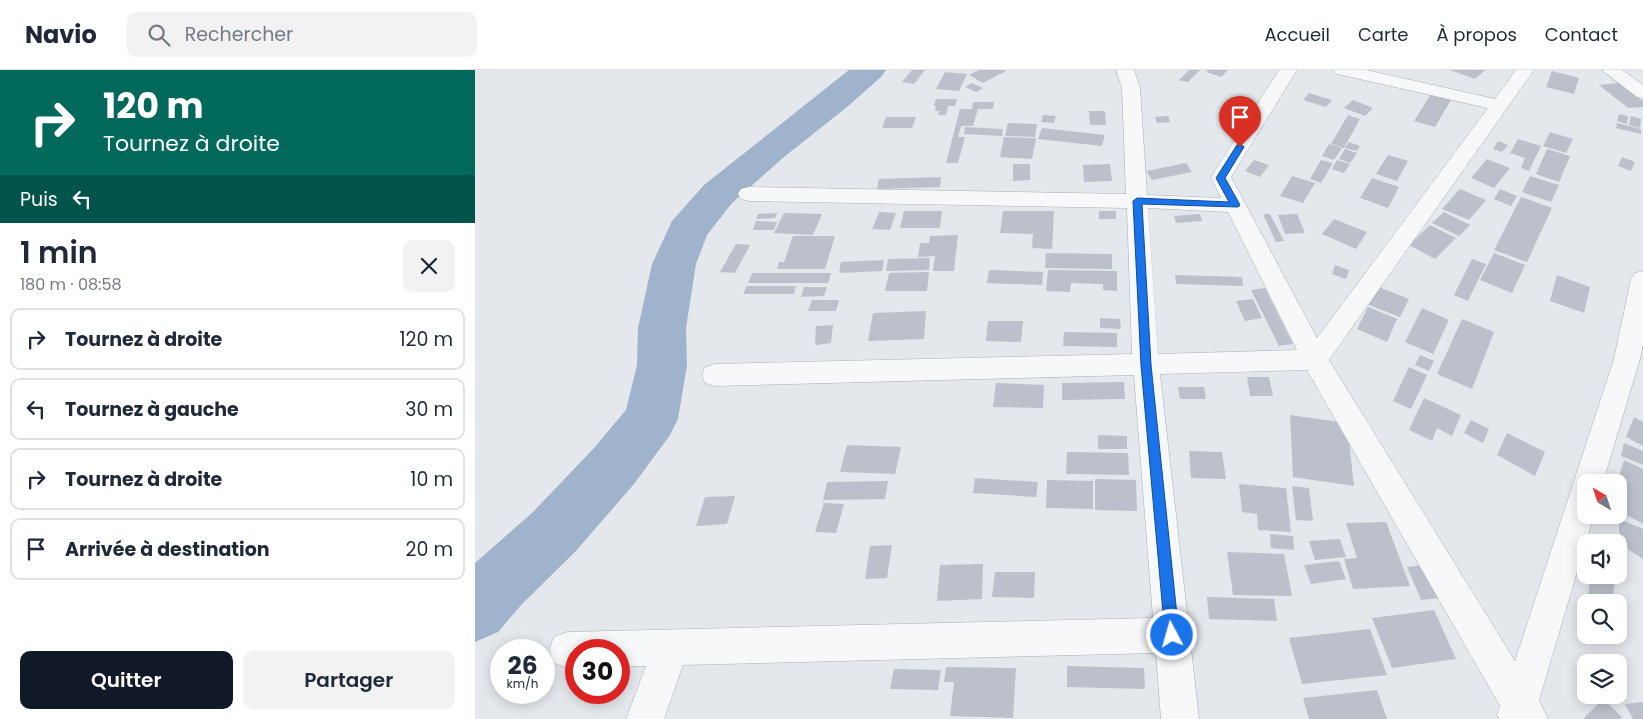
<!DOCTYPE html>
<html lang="fr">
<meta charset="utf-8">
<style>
body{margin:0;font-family:Poppins,sans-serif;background:#f2f2f3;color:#1f2937;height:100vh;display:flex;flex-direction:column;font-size:19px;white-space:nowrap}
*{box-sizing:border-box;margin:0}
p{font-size:16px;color:#747a83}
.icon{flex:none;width:28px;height:28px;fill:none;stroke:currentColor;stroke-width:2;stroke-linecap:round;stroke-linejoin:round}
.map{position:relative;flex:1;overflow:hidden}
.drawer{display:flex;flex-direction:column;background:#fff;width:475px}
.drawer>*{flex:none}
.hud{background:#00695c;color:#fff;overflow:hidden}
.needle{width:32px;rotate:321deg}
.buttons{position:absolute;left:1102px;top:404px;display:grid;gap:10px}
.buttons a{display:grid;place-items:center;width:50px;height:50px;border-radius:10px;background:#fff;box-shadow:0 2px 12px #0003;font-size:25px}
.speed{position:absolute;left:15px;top:569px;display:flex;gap:10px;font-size:25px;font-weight:700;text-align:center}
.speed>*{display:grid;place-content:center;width:65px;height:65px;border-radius:50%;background:#fff;box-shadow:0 2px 12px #0003;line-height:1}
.speed small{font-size:12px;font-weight:400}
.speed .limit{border:8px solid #d22;background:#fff;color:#111}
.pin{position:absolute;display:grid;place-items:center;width:42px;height:42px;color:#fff;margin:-51px -21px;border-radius:50% 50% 50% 0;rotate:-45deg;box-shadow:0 0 5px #0007}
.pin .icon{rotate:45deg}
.me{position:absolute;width:55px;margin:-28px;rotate:354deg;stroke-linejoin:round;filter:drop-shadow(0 0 4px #0008)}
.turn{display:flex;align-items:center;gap:18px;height:105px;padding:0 20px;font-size:22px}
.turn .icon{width:65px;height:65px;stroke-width:2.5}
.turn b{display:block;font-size:35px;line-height:42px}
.then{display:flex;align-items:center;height:48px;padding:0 20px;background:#0003;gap:10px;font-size:19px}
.round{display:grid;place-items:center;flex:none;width:52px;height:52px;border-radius:10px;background:#f2f2f3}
.head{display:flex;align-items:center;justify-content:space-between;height:85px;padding:0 20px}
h1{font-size:30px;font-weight:600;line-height:38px}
.cta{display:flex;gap:10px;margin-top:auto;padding:10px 20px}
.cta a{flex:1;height:58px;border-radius:10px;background:#111827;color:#fff;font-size:20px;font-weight:600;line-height:58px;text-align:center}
.cta a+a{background:#f2f2f3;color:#1f2937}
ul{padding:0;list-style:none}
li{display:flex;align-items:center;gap:15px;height:62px;margin:0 10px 8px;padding:0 10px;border:2px solid #e0e1e3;border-radius:10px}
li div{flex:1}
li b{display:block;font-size:19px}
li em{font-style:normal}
header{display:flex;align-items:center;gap:30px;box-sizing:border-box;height:70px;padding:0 25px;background:#fff;border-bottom:1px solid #e0e1e3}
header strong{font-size:24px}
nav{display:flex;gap:28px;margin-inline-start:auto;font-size:18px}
.search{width:350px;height:45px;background:#f2f2f3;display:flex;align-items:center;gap:12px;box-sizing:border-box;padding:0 18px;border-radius:10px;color:#747a83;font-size:19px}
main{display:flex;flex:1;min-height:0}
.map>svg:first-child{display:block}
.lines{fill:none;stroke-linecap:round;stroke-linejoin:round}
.river{fill:#9fb4cc;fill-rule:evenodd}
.building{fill:#bbc0ca}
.minor-casing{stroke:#a9aeb7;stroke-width:1}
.minor{fill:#f7f8fa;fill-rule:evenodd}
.route{fill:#1a73e8;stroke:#114b97}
</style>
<header>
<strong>Navio</strong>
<div class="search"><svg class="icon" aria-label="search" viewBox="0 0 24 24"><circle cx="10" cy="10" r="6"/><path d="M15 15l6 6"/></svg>Rechercher</div>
<nav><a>Accueil</a><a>Carte</a><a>À propos</a><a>Contact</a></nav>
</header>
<main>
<section class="drawer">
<div class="hud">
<div class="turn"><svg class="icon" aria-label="right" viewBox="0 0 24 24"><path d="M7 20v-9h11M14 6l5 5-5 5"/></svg><div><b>120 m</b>Tournez à droite</div></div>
<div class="then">Puis<svg class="icon" aria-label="left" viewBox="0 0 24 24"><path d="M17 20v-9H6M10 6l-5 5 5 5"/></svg></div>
</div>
<div class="head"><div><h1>1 min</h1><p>180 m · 08:58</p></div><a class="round"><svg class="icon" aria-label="close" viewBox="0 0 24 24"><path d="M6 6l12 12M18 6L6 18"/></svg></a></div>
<ul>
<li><svg class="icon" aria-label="right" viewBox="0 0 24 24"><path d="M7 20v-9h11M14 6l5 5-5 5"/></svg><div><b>Tournez à droite</b></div><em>120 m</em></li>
<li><svg class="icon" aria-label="left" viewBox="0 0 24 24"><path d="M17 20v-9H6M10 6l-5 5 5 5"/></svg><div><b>Tournez à gauche</b></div><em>30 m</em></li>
<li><svg class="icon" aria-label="right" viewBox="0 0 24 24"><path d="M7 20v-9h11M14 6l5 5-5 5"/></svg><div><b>Tournez à droite</b></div><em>10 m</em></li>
<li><svg class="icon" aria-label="arrive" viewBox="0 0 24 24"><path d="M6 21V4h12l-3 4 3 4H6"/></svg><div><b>Arrivée à destination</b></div><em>20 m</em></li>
</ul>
<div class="cta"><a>Quitter</a><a>Partager</a></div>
</section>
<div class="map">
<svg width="1168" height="649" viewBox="0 0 1168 649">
<rect width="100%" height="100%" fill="#e4e7ec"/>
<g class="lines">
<path class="river" d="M 374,0 L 411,0 L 406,7 L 372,37 L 309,87 L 257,133 L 232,165 L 221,194 L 211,258 L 212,295 L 203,349 L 195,365 L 159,414 L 100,482 L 47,534 L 23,562 L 0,572 L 0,493 L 58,442 L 119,378 L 151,340 L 162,295 L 163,258 L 177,194 L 197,151 L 229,115 Z"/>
</g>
<path class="building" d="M 437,0 L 450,0 L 439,14 L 427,12 Z
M 504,0 L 529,0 L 531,1 L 508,13 L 494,5 Z
M 714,0 L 725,0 L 713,12 L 704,10 Z
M 733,0 L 753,0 L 746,7 L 731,2 Z
M 975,0 L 1010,0 L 1000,9 Z
M 1077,1 L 1104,8 L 1099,24 L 1071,17 Z
M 470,2 L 492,4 L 484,21 L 461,19 Z
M 497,13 L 508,18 L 501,22 L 490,17 Z
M 1144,13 L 1168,31 L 1168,37 L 1153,38 L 1124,15 Z
M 834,23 L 857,30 L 851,37 L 828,30 Z
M 956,24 L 976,30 L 960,57 L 939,51 Z
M 461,29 L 482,29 L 480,36 L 473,36 L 471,45 L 463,45 L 464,41 L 460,41 L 461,36 L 459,36 Z
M 878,30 L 898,38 L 890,46 L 869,38 Z
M 498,32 L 519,32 L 518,39 L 503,39 L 498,56 L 486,56 L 483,67 L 490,67 L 483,93 L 471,93 L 485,39 L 497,39 Z
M 614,41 L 630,41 L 631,55 L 615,55 Z
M 1144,44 L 1153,46 L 1152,54 L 1142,51 Z
M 568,45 L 581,46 L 579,53 L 566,52 Z
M 873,45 L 885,49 L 869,78 L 856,74 Z
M 693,46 L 695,52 L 682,53 L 680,47 Z
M 1156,46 L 1166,49 L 1165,58 L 1154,55 Z
M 411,47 L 441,47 L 437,58 L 407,58 Z
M 533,53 L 562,54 L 560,67 L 530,66 Z
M 1142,53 L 1166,59 L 1166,64 L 1141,58 Z
M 490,57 L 528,59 L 527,66 L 489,64 Z
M 567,58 L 630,65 L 627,76 L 563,69 Z
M 1075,62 L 1098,69 L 1091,83 L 1068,76 Z
M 529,67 L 561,68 L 557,89 L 525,87 Z
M 1043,69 L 1066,76 L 1054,101 L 1046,98 L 1050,88 L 1035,83 Z
M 1023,71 L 1033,75 L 1027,82 L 1018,79 Z
M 874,72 L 885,76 L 882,81 L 870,78 Z
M 854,74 L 867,78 L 859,90 L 847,86 Z
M 870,79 L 882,83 L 875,93 L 864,89 Z
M 1072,79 L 1095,86 L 1084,112 L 1061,104 Z
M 913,85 L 933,91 L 922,111 L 901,104 Z
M 1147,87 L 1160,92 L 1156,101 L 1143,96 Z
M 1012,89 L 1035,98 L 1019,118 L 996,108 Z
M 779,90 L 794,95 L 785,107 L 770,101 Z
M 846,90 L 858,93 L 846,113 L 835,109 Z
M 862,90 L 875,94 L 869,103 L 857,99 Z
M 711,93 L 717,102 L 677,110 L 671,101 Z
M 538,94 L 555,94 L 555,110 L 538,111 Z
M 635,94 L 637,111 L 609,112 L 608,95 Z
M 817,106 L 840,113 L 828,133 L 805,126 Z
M 1055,106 L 1084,115 L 1076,132 L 1047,122 Z
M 466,107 L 465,117 L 402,119 L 404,109 Z
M 897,108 L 924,117 L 913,138 L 885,128 Z
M 985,119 L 1011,130 L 994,150 L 967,139 Z
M 1025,119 L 1042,126 L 1036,136 L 1019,129 Z
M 1046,127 L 1077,138 L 1052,192 L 1019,180 Z
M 429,141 L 467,141 L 465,158 L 425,158 Z
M 528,141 L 579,141 L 577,179 L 557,178 L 558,164 L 525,163 Z
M 624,141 L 641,141 L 641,149 L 624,149 Z
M 404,142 L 421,143 L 415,160 L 397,159 Z
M 969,142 L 995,155 L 984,166 L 957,153 Z
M 302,143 L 300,148 L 281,149 L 283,144 Z
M 309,143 L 347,144 L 338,165 L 299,163 Z
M 725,144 L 727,151 L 701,153 L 699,146 Z
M 788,144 L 795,144 L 809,171 L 801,172 Z
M 822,144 L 830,163 L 810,164 L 803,145 Z
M 859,149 L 892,162 L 881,179 L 847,164 Z
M 281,151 L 302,152 L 299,160 L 278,160 Z
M 955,155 L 981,168 L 960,189 L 934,175 Z
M 483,165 L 479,201 L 458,201 L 460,186 L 443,187 L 445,173 L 454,173 L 455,166 Z
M 318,166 L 360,166 L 350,199 L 302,199 L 304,192 L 309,192 Z
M 261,174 L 275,175 L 260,203 L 245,202 Z
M 571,183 L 637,184 L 637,199 L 570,198 Z
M 1019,183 L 1050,195 L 1037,223 L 1005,210 Z
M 455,188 L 454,200 L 411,201 L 413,189 Z
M 997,189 L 1011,194 L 993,231 L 979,225 Z
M 409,190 L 407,201 L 364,203 L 366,192 Z
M 860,195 L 874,200 L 871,209 L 857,204 Z
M 514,200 L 568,202 L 567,215 L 512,213 Z
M 573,200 L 642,201 L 642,221 L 628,220 L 628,214 L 596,213 L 595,222 L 571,221 Z
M 454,202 L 452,221 L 410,221 L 414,203 Z
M 277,203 L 356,203 L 353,213 L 273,213 Z
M 700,205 L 767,207 L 768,216 L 701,214 Z
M 1082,205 L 1115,217 L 1109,243 L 1075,231 Z
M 272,216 L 321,216 L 319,224 L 268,224 Z
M 329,217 L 352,217 L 349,226 L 326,227 Z
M 904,217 L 934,229 L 925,247 L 894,235 Z
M 790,218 L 818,274 L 804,276 L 776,220 Z
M 778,229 L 787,248 L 770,251 L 761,231 Z
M 337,230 L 364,230 L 361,241 L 333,241 Z
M 893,237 L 922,249 L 912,272 L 882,259 Z
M 947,238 L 974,250 L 958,284 L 930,272 Z
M 451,241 L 449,269 L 393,271 L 398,243 Z
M 625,248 L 645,249 L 646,259 L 625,258 Z
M 987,249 L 1019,262 L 997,319 L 962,304 Z
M 513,251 L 548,251 L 546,272 L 511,271 Z
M 358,255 L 356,273 L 340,275 L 341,256 Z
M 589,262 L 642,263 L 642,277 L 588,276 Z
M 945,285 L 959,291 L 954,301 L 940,295 Z
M 934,297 L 952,305 L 936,339 L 918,331 Z
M 772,307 L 794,307 L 798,326 L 775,326 Z
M 649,312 L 650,329 L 587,330 L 587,313 Z
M 521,313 L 569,315 L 568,338 L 518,337 Z
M 703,317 L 729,317 L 731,329 L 705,329 Z
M 949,328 L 986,345 L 977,366 L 962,358 L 957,371 L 934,360 Z
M 815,345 L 872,353 L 879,416 L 818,407 Z
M 1159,347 L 1168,352 L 1168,376 L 1151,367 Z
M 996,350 L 1014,359 L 1008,373 L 989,363 Z
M 1032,363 L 1070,382 L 1060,406 L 1022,385 Z
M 623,365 L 652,366 L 652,379 L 623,379 Z
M 1149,373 L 1168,381 L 1168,395 L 1146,386 Z
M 372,375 L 426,377 L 420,404 L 365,402 Z
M 714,381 L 747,382 L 751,409 L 716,408 Z
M 592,382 L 653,383 L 654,405 L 591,404 Z
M 1149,390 L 1168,399 L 1168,454 L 1144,441 L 1144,412 L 1142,412 Z
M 500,408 L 563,412 L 561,427 L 498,423 Z
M 620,409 L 661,410 L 662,441 L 620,440 Z
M 572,410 L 618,411 L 618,439 L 571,438 Z
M 413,411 L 410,429 L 348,430 L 352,412 Z
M 764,414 L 811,418 L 816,462 L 783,460 L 782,444 L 767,442 Z
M 817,416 L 834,418 L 838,451 L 821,450 Z
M 260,426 L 252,454 L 221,456 L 230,427 Z
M 349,433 L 369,434 L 361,463 L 340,462 Z
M 1144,449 L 1168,459 L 1168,489 L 1154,480 L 1144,462 Z
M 911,452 L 935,516 L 878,519 L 869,489 L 882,488 L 871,453 Z
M 795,464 L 818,466 L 819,480 L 796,478 Z
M 865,469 L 871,487 L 840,490 L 834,471 Z
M 417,475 L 412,508 L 390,509 L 395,476 Z
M 752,482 L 809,484 L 817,526 L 758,525 Z
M 864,491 L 871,509 L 836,514 L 829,495 Z
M 508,494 L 507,529 L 462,531 L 465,495 Z
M 948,495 L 964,528 L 946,530 L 932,497 Z
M 520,502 L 560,502 L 559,528 L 517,527 Z
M 1116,505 L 1129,505 L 1140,510 L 1137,532 L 1112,532 Z
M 732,527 L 799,529 L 802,551 L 734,549 Z
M 959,540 L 981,589 L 917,598 L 897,548 Z
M 895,559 L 912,605 L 827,614 L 814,568 Z
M 592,596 L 669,598 L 670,619 L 592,617 Z
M 471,597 L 541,598 L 538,648 L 475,646 L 479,612 L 469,612 Z
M 419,599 L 466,600 L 463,620 L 415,619 Z
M 902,620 L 912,649 L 834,649 L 828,628 Z
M 1128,629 L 1147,647 L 1145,649 L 1108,649 Z
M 1168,632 L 1168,649 L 1158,649 L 1150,634 Z"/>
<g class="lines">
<defs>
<path id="minor" d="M 641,0 L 659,0 L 665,18 L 672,125 L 746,128 L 736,107 L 804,0 L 822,0 L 756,107 L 842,268 L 1013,38 L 867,5 L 861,4 L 858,0 L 891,0 L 1020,29 L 1041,0 L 1059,0 L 854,290 L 1040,591 L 1139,289 L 1156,209 L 1160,203 L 1168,201 L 1168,274 L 1165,289 L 1128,412 L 1111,412 L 1111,445 L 1119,445 L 1064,630 L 1073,649 L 1024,649 L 1022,645 L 1025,636 L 832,300 L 685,304 L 724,649 L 686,649 L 681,583 L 208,595 L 189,649 L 151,649 L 171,596 L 144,596 L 144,580 L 101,580 L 101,597 L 92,598 L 79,593 L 74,580 L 79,567 L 92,562 L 678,548 L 659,305 L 240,316 L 230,313 L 227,305 L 230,297 L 240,294 L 657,284 L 652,138 L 274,131 L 266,129 L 263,124 L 266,119 L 274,117 L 651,124 L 647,18 ZM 673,138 L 753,142 L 822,280 L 683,284 Z
M 1127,0 L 1147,0 L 1168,15 L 1168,28 L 1162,27 Z"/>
</defs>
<use href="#minor" class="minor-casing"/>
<use href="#minor" class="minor"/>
</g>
<path class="route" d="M 765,74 L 769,77 L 750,108 L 765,135 L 763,137 L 667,134 L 676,295 L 704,565 L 702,570 L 697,572 L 692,570 L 690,565 L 666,295 L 658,131 L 662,128 L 754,132 L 741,108 L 762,75 Z"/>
</svg>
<div class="buttons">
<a><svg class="needle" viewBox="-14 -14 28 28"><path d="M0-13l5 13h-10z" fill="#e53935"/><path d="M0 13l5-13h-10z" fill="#747a83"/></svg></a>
<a><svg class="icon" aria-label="sound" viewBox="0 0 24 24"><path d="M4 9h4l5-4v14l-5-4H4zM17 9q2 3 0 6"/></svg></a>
<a><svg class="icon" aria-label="search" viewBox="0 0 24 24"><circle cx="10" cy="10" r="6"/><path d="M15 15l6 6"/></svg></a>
<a><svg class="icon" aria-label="layers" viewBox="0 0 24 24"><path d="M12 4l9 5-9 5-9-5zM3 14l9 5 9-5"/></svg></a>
</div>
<div class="speed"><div>26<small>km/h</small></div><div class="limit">30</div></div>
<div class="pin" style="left:765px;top:77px;background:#d93025"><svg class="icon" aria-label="arrive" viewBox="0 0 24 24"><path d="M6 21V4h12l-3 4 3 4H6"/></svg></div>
<svg class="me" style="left:697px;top:565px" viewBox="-20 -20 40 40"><circle r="17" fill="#1a73e8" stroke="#fff" stroke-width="3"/><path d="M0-11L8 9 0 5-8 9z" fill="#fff"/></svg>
</div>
</main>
